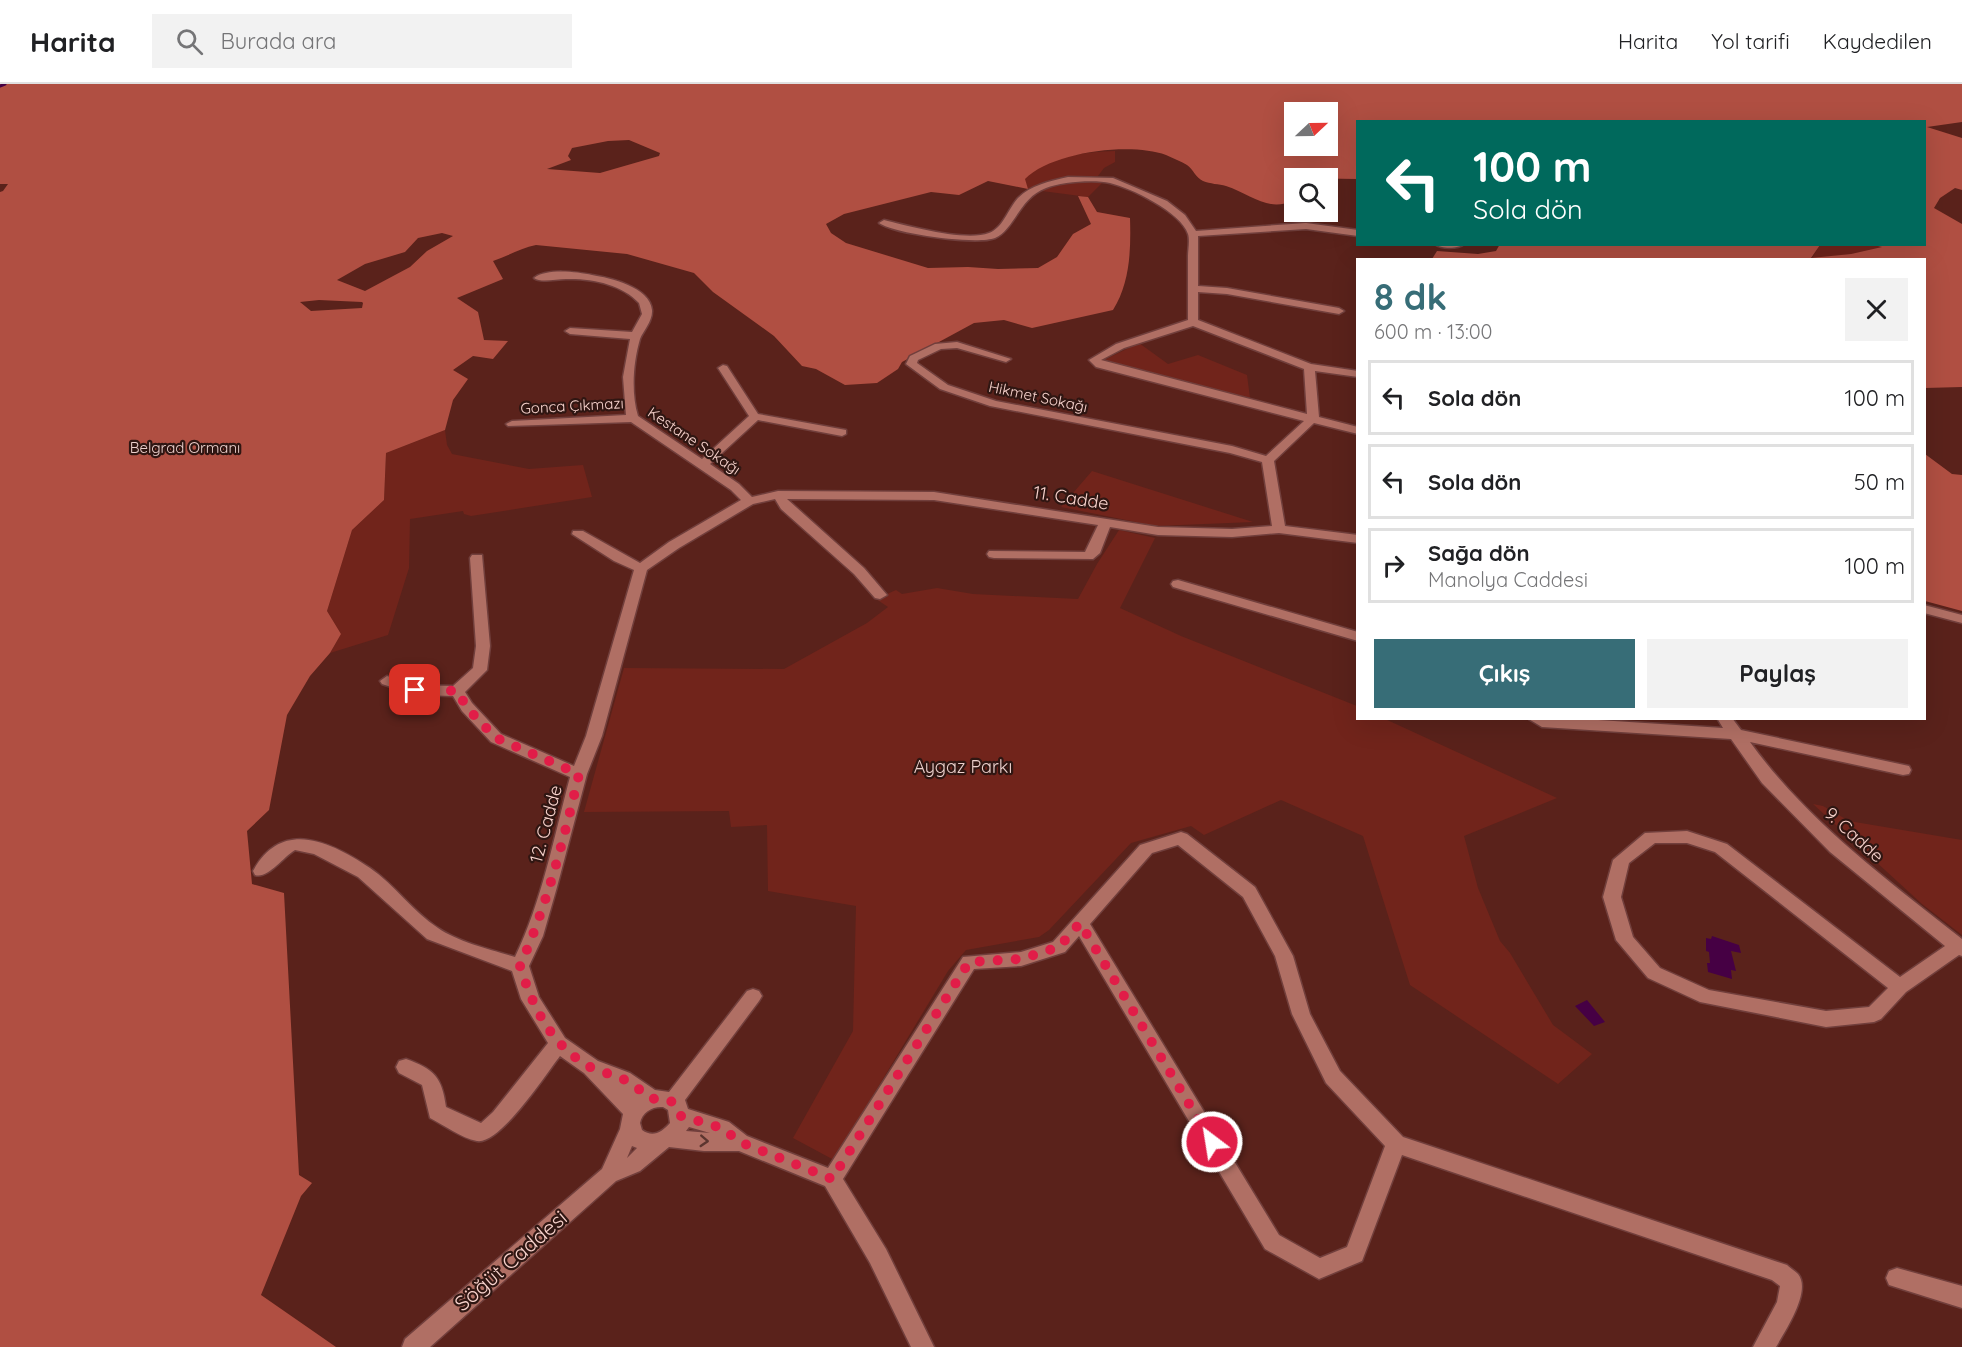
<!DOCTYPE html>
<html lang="tr">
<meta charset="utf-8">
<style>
body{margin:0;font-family:Quicksand,sans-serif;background:#f2f2f2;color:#202124;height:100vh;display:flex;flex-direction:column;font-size:22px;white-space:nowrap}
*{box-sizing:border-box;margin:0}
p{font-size:20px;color:#757577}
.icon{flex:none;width:33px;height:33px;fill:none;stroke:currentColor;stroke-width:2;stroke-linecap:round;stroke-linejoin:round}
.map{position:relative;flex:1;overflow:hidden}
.sheet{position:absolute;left:1356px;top:174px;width:570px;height:462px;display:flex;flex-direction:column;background:#fff;border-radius:0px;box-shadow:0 6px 24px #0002}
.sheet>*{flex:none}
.banner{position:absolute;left:1356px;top:36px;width:570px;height:126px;border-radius:0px;box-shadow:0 6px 24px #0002;background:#00695c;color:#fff;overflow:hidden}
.needle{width:39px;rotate:68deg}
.fabs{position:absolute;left:1284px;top:18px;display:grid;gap:12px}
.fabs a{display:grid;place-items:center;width:54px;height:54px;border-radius:0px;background:#fff;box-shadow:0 6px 24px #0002;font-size:30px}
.pin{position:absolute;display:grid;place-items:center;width:51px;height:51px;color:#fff;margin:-26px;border-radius:12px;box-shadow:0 3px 9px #0006}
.me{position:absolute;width:66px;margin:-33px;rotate:329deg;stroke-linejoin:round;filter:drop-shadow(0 0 4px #0008)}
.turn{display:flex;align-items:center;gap:21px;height:126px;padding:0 18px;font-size:27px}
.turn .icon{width:78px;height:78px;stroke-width:2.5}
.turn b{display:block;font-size:42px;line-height:51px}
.round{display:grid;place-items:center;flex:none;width:63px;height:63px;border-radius:0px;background:#f2f2f2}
.head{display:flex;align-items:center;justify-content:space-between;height:102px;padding:0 18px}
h1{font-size:36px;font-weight:700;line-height:45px;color:#376d77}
.primary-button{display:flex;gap:12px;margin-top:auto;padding:12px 18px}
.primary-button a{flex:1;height:69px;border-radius:0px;background:#376d77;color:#fff;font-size:24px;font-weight:700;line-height:69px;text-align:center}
.primary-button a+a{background:#f2f2f2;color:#202124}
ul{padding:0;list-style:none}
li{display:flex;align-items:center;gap:18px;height:75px;margin:0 12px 9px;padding:0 6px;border:3px solid #e0e0e0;border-radius:0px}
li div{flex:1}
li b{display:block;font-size:22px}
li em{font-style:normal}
header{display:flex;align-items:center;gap:36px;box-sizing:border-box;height:84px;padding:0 30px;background:#fff;border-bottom:2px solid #e0e0e0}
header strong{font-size:28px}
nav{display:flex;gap:33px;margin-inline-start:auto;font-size:21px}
.search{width:420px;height:54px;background:#f2f2f2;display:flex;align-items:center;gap:15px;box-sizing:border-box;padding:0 21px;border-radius:0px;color:#757577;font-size:22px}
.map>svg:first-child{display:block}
.green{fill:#71241b}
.forest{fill:#b04f42;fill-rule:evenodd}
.water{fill:#460044}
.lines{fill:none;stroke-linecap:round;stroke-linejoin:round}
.stream{stroke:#460044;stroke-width:3}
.minor-casing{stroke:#713f3c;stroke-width:3}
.minor{fill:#b06f64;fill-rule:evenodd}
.oneway{stroke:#5c352f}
.route{stroke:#e11d48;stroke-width:10;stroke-dasharray:0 18}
.labels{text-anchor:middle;stroke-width:4.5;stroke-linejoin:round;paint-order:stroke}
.far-street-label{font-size:15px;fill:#f8d3cd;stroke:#2f1612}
.far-park-label{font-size:15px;fill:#ecd0cc;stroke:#2f1612}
.street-label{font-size:18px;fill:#f8d3cd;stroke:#2f1612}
.park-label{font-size:18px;fill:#ecd0cc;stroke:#2f1612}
.near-street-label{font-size:21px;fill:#f8d3cd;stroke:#2f1612}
</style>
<header>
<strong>Harita</strong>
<div class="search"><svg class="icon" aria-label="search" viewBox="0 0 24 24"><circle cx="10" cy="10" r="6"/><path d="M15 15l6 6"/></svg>Burada ara</div>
<nav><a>Harita</a><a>Yol tarifi</a><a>Kaydedilen</a></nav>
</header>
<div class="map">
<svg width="1962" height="1263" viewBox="0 0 1962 1263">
<rect width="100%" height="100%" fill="#5a221b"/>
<path class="green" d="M 1115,67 L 1115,78 L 1104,84 L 1098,92 L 1049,96 L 1028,105 L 1024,94 C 1049,72 1083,68 1115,67 Z
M 1093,96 L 1103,98 L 1088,113 L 1042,107 C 1054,96 1078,98 1093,96 Z
M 1874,160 L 1883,163 L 1851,170 L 1811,175 L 1820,161 Z
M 1139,259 L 1168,280 L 1198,271 L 1247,291 L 1250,314 L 1108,279 L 1104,276 Z
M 445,346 L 447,361 L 452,370 L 529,385 L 583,381 L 592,413 L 471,432 L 464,430 L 463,427 L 410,435 L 409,484 L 388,551 L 330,569 L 341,550 L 327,527 L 352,446 L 384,416 L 386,369 Z
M 1092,387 L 1253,438 L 1156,442 L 1061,423 Z
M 1119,446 L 1155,454 L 1120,524 L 1181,552 L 1357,622 L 1358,634 L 1385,635 L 1557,714 L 1464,752 L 1478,804 L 1500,857 L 1510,869 L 1553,941 L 1592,970 L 1558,1000 L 1410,901 L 1363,752 L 1281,716 L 1204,751 L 1191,742 L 1131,759 L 1049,846 L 1039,853 L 966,866 L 948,887 L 834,1076 L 793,1054 L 853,947 L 856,822 L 768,807 L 767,741 L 731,743 L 729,727 L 584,728 L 624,584 L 784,585 L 867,539 L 888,523 L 876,515 L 896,506 L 902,510 L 937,504 L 973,510 L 1078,515 L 1097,480 Z
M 1813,720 L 1823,722 L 1849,737 L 1962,756 L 1962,851 L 1922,820 Z"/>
<path class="forest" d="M 0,0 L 1962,0 L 1962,38 L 1927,43 L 1962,54 L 1962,106 L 1955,104 L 1940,114 L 1934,124 L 1962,140 L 1962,303 L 1925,304 L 1924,176 L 1432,175 L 1437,167 L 1478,170 L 1496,167 L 1500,160 L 1820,161 L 1811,174 L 1851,170 L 1882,163 L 1874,161 L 1924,160 L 1924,38 L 1358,38 L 1357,95 L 1294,94 L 1294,116 C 1268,129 1251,110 1226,102 C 1219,100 1210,100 1203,97 C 1196,94 1193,85 1187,81 C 1181,77 1172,74 1166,71 C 1130,58 1052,68 1025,95 L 1028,105 L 988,97 L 959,111 L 931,108 L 844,130 L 826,140 L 831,149 L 846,159 L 928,184 L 968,183 L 998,185 L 1038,184 L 1057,173 L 1073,150 L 1091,140 L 1078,112 L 1088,113 L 1097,128 L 1130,134 C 1131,166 1130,199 1113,226 L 1032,244 L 1004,236 L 974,239 L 902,278 L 898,285 L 877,299 L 845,301 L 816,285 L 802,282 L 774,252 L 713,208 L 694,189 L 627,170 L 536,161 C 521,164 508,172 493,177 L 503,195 L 457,214 L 478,228 L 484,256 L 508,257 L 493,275 L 473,272 L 453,286 L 468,295 L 453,316 L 445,346 L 386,369 L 384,416 L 352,446 L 327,527 L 341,550 L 330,569 L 310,592 L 287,631 L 269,726 L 247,747 L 252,800 L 284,809 L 299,1091 L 312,1099 L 301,1112 L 261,1211 L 336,1263 L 0,1263 L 0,108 L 3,107 L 8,100 L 0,100 ZM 1294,28 L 1328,28 L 1328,62 L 1294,62 ZM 629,56 L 660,69 L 659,72 L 600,89 L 547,85 L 571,76 L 568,72 L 572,64 L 608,57 ZM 442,149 L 453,152 L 427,167 L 410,183 L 365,207 L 337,196 L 365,180 L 405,168 L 418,154 ZM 319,216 L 362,218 L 363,219 L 362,224 L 311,227 L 300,218 Z
M 1925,370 L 1952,390 L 1962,391 L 1962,527 L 1925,517 Z"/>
<path class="water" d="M 1712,852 L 1739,861 L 1741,869 L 1731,867 L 1736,887 L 1731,886 L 1732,895 L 1708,888 L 1707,879 L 1710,879 L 1709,868 L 1706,867 L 1706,854 L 1711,855 Z
M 1587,916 L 1605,938 L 1594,942 L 1575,922 Z"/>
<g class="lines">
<path class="stream" d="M 0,2 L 5,0"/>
<defs>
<path id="minor" d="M 1068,93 L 1113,94 L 1167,117 L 1185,131 L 1196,147 L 1306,139 L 1358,146 L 1358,152 L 1306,145 L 1198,152 L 1198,202 L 1227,204 L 1339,224 L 1344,227 L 1339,230 L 1227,210 L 1198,208 L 1198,236 L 1311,280 L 1358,287 L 1358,293 L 1315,287 L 1319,333 L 1358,343 L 1358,350 L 1314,339 L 1274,377 L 1285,442 L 1358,451 L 1358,459 L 1279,449 L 1232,453 L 1158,451 L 1110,443 L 1100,469 L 1093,475 L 994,474 L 989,473 L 987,470 L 989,467 L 1085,468 L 1098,441 L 934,416 L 787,415 L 864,484 L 887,511 L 880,515 L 875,514 L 854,490 L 781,425 L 775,415 L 753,420 L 679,464 L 647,486 L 602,652 L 587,690 L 557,803 L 543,852 L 529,882 L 539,913 L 565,954 L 598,977 L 630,989 L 655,1006 L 669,1008 L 747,907 L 753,905 L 759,907 L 762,912 L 759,917 L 685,1016 L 688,1025 L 729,1038 L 747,1052 L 828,1084 L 963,873 L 1021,868 L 1053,858 L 1140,761 L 1181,748 L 1187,750 L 1255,803 L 1293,872 L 1310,930 L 1340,987 L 1403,1053 L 1787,1181 C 1790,1184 1795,1187 1798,1190 C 1812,1207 1785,1247 1776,1263 L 1753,1263 L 1777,1218 L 1780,1202 L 1772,1196 L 1402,1071 L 1362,1177 L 1319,1195 L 1265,1165 L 1079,852 L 1065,868 L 1021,882 L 974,885 L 843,1095 L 886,1165 L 934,1263 L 911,1263 L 870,1179 L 825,1102 L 739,1067 L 704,1067 L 669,1063 L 640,1087 L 616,1097 L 430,1263 L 402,1263 L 405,1255 L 602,1085 L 620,1045 L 623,1030 L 584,989 L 560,972 C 546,990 500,1061 477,1057 C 461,1054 444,1041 430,1034 L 422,1001 L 399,989 L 396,983 L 399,977 L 406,975 C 434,985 442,993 446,1023 L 481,1039 L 493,1028 L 548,959 L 521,915 L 512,887 L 427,855 L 358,793 L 314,770 L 295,766 C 282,774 268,795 255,791 L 253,787 C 282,734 331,758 370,784 C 395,801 413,828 438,844 C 458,858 492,866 515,873 C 542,817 554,753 570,693 L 491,658 L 462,627 L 453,612 L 415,611 L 382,600 L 380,597 L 387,592 L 416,601 L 453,602 L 473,584 L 476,562 L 470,474 L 472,471 L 482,471 L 490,562 L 487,586 L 465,608 L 472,619 L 501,650 L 574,682 L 586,652 L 634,486 L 614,477 L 572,450 L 573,447 L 583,447 L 640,479 L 669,458 L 741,416 L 731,406 L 631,338 L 508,342 L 506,340 L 512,337 L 626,331 L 623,293 L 630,255 L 570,250 L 565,247 L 570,244 L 632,248 L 642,230 L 639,219 C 622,200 590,194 566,195 C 556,195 541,199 534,194 C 547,184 577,188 592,191 C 610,194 650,203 652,226 C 653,237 643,247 640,255 C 633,279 631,309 638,332 L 702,375 L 749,332 L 718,284 L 723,281 L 727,282 L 758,330 L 846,346 L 846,350 L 842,352 L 758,336 L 710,380 L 739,400 L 752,413 L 778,407 L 934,408 L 1158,443 L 1232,445 L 1272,442 L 1262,378 L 1230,369 L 990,322 L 940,305 L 906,280 L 910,272 L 935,260 L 957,258 L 1011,275 L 1006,278 L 957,264 L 941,265 L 918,276 L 917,279 L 948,301 L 996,317 L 1232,362 L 1266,372 L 1304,337 L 1096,283 L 1089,276 L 1116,260 L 1188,236 C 1188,215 1188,194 1188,172 C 1188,166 1190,156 1188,150 C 1181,128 1131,104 1110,99 C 1094,95 1061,98 1046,104 C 1020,113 1014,146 995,154 C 976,161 895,150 879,139 L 884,136 C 908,142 966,158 989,149 C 1003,144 1008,125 1018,114 C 1031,101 1050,97 1068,93 ZM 1193,242 L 1304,285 L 1307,330 L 1101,276 L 1124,264 ZM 1178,761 L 1243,813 L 1275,872 L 1292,930 L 1326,999 L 1385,1062 L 1347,1163 L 1320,1174 L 1279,1151 L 1090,840 L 1152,769 ZM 663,1023 L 668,1026 L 670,1039 C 662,1048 653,1054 642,1046 L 640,1039 C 642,1028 653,1022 663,1023 ZM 689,1043 L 710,1049 L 686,1047 ZM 632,1062 L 637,1064 L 627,1074 Z
M 1435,160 L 1464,160 C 1458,165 1441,165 1435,160 Z
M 1178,496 L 1358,548 L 1358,557 L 1173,503 L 1171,500 L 1173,497 Z
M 1924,521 L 1962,531 L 1962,539 L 1924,529 Z
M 1527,634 L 1567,634 L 1723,644 L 1717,634 L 1732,634 L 1741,646 L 1909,682 L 1911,686 L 1909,690 L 1903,691 L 1750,658 C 1807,737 1886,795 1962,855 L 1962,872 L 1959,871 L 1906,908 L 1881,935 L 1874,938 L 1826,943 L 1700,918 L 1648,894 L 1616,856 L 1603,813 L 1613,776 L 1645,749 L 1687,747 L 1727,760 L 1900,893 L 1945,862 L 1830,768 L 1762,699 L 1731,655 L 1542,643 ZM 1655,759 L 1687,759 L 1715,768 L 1888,904 L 1869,923 L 1826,927 L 1709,906 L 1660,884 L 1633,853 L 1621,813 L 1629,779 Z
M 1897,1184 L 1962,1202 L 1962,1224 L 1889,1201 L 1886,1194 L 1889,1187 Z"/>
</defs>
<use href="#minor" class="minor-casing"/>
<use href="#minor" class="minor"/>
</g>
<defs><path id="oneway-chevron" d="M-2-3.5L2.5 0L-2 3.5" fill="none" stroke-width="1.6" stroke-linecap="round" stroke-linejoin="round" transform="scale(1.5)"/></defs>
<use class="oneway" href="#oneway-chevron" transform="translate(704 1057) rotate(3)"/>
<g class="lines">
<path class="route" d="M 415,606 L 458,607 L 466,623 L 496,654 L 579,690 C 564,755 547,821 520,882 C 533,924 551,961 590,983 C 600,988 611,990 621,994 C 632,999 642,1008 652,1015 C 666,1013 678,1017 681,1032 L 722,1044 L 740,1058 L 832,1095 L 969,878 L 1021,875 L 1059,863 L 1080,839 L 1212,1058"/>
</g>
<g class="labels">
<g class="far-street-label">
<text transform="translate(1038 313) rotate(12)" y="5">Hikmet Sokağı</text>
<text transform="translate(572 322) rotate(-3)" y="5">Gonca Çıkmazı</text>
<text transform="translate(694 357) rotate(34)" y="5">Kestane Sokağı</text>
</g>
<g class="far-park-label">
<text x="185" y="369">Belgrad Ormanı</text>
</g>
<g class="street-label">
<text transform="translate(1071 414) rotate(9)" y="6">11. Cadde</text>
<text transform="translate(546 740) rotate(-75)" y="6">12. Cadde</text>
<text transform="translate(1854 751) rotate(42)" y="6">9. Cadde</text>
</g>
<g class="park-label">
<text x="963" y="689">Aygaz Parkı</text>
</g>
<g class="near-street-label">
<text transform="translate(511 1177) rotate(-41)" y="7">Söğüt Caddesi</text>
</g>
</g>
</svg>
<div class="fabs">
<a><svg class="needle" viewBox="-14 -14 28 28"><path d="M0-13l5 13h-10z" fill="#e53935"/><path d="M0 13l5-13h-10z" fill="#757577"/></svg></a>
<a><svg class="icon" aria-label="search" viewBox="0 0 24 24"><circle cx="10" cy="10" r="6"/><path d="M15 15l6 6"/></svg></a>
</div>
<div class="pin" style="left:415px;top:606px;background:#d93025"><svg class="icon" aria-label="arrive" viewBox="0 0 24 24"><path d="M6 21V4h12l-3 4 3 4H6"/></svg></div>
<svg class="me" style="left:1212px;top:1058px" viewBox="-20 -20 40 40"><circle r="17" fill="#e11d48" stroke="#fff" stroke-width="3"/><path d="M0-11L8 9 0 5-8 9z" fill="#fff"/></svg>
<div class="banner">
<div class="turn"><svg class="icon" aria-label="left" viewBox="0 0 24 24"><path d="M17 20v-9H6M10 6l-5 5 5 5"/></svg><div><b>100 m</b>Sola dön</div></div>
</div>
<section class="sheet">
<div class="head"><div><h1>8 dk</h1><p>600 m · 13:00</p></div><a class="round"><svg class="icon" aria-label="close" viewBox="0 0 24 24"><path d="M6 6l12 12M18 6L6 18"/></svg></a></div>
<ul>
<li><svg class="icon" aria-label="left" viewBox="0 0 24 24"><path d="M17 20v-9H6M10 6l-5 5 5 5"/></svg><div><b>Sola dön</b></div><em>100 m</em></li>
<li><svg class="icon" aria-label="left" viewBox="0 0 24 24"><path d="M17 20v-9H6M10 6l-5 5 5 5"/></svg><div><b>Sola dön</b></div><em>50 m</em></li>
<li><svg class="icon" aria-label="right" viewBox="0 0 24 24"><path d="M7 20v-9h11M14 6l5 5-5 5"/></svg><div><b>Sağa dön</b><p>Manolya Caddesi</p></div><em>100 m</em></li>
</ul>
<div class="primary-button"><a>Çıkış</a><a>Paylaş</a></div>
</section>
</div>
